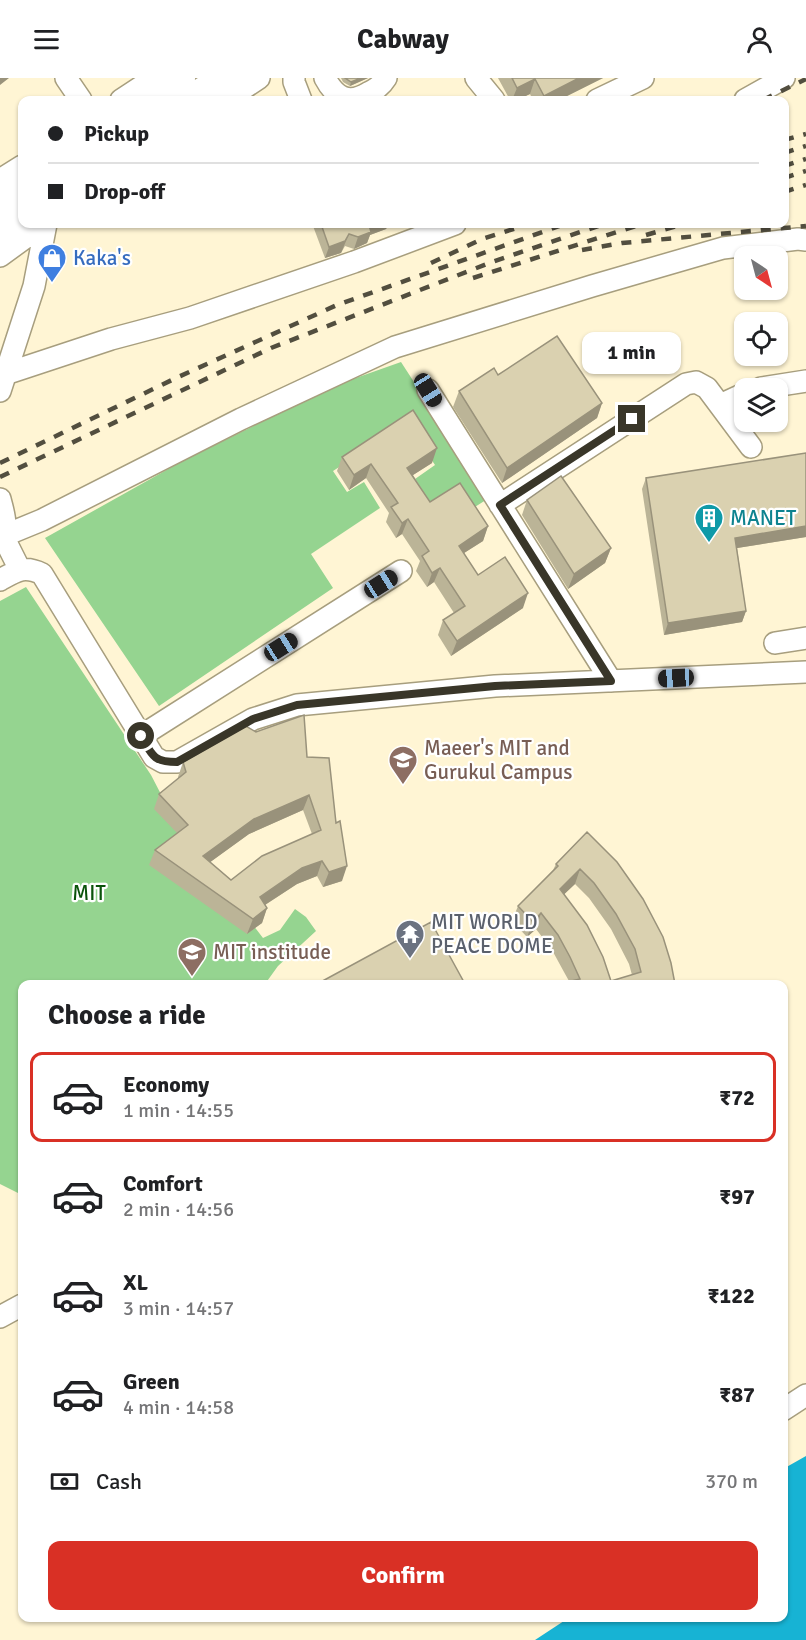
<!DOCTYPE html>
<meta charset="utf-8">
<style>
body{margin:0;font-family:Signika,sans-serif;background:#f2f2f2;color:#202124;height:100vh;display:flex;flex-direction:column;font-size:22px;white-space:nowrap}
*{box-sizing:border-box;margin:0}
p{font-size:20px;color:#757577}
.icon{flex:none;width:33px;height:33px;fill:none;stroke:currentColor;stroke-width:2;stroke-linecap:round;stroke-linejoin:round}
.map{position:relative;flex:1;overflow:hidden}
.details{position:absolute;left:18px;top:902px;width:770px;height:642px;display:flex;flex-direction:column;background:#fff;border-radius:12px;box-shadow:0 2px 4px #0004}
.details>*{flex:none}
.banner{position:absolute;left:18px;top:18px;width:771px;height:132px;border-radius:12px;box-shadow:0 2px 4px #0004;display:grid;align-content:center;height:132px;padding:0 30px;background:#fff}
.needle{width:39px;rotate:144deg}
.fabs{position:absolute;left:734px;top:168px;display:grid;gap:12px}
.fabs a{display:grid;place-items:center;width:54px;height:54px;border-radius:12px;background:#fff;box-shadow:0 2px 4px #0004;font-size:30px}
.end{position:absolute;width:27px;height:27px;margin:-14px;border:8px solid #393629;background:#fff;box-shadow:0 0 0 3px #fff}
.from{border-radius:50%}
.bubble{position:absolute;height:42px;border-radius:12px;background:#fff;box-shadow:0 2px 4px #0004;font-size:20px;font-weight:700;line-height:42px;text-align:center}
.car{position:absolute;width:18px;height:36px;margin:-18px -9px;border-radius:8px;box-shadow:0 0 4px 2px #0007;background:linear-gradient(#222 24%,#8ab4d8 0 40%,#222 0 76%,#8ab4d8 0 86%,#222 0)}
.banner b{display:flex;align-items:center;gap:21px;height:57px;font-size:22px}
.banner b+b{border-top:2px solid #e0e0e0}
.banner i{width:15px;height:15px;background:#202124}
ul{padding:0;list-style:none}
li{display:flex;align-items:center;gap:18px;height:90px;margin:0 12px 9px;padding:0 18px;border:3px solid transparent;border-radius:12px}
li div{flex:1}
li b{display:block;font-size:22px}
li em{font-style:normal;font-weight:700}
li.active{border-color:#d93025}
li>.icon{width:54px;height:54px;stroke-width:1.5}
h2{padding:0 30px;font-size:27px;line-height:72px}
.pay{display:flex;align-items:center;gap:15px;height:66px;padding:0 30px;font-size:22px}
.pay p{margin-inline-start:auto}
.button{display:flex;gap:12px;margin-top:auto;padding:12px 30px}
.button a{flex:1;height:69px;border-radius:12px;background:#d93025;color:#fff;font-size:24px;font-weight:700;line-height:69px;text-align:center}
header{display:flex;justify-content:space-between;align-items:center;height:78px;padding:0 30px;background:#fff;font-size:27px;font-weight:700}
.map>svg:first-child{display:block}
.green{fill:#95d490}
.water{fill:#17b3d4}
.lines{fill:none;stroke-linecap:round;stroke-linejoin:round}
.minor-casing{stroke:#a79e7e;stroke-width:24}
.highway-casing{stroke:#a79e7e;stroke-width:34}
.minor{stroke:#fff;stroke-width:21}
.highway{stroke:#fff;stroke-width:32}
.rail{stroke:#524e3f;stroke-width:4.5;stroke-dasharray:10 10;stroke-linecap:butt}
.wall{fill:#bbb497;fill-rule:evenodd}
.shaded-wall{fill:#99927b}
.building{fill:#dad1b0;stroke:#99927b;stroke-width:1.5;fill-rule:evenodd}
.route{stroke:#393629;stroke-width:8}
.labels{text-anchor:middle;stroke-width:4.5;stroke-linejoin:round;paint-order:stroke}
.shop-label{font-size:21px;fill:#366cbe;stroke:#fff;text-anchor:start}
.culture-label{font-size:21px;fill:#0d838f;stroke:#fff;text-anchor:start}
.education-label{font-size:21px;fill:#785e54;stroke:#fff;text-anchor:start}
.park-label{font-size:21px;fill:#0a530a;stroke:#fff}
.worship-label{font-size:21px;fill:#5b616d;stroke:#fff;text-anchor:start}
</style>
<header><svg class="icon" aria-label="menu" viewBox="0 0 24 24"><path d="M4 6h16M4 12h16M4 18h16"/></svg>Cabway<svg class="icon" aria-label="person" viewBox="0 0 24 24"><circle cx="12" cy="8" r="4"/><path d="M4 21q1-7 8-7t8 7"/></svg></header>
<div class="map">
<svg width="806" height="1562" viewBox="0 0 806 1562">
<rect width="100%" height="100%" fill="#fff5d4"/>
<path class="green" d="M401,284l88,136 -22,14 -36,-3 -16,-30 20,-14 -28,-42 -74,48 14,21 17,-10 16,26 -69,46 22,34 -174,118 -114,-168 134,-75 157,-78z
M26,509l125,188 27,52 85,111 17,-8 15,-21 11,8 10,14 -38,35 -13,18h-243v211l-22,-11v-583z"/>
<path class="water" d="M806,1378v184h-271l35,-23h213v-148z"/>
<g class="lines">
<g class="minor-casing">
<path id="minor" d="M66,0l15,22
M294,0v4l7,18
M325,0c10,19 23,27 43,15 8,-4 13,-7 18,-15
M476,0l18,22
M121,22l32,-21
M226,22l33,-22
M597,22l46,-22
M745,22l39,-22
M0,102l22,-14
M0,178l44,-32
M5,296l106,-35 79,-21 164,-56 101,-38
M761,310l45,-7
M428,312l183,291
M0,313l34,-105 12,-62
M720,327l24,-11
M0,421c3,13 9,27 0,40
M500,427l186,-121 10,-2 11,6 44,59
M20,492l-17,-34 39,-16 199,-101 154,-72 197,-61 131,-38 75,-9 8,1
M0,502c16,-9 24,-15 42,-6l112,183 9,5h14l76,-43 44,-14 198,-19 311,-14
M775,565l31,-5
M141,658l260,-165
M0,1239l22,-12
M783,1332l23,-15"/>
</g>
<g class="highway-casing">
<path id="highway" d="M144,22l35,-22
M193,22l35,-22
M0,124l22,-16
M0,157l22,-16"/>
</g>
<use href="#minor" class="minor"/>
<use href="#highway" class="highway"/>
<path class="rail" d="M763,22l43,-21
M784,62l22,-6
M784,75l22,-7
M784,88l22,-7
M784,100l22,-7
M784,114l22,-7
M646,157l38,-11
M582,172l40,-7 184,-17
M431,185l51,-24 47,-15
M473,200l169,-54
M0,385l176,-85 161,-73 228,-81
M0,399l271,-129 221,-86 112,-38"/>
</g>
<path class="wall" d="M341,0h27l-18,8 -7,-4z
M498,0h105l-44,22h-26l-3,-6 -13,6h-7z
M314,146h75l-3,5 -16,6 -3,8 -13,6 -9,-3 -4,7 -16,5 -12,-32z
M498,297l104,28 -5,15 -95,65 -49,-76 6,-16z
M342,379l90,6 -19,12 17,27 58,24 -5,15 -19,12 14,22 45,33 -72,48 -13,-21 5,-15 11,-7 -20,-31 -7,5 -11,-16 4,-10 -18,-27 -6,4 -10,-16 3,-9 -23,-35 -17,12 -12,-19z
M646,400l160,59 -69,11 9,63 -4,11 -78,13 -22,-146z
M527,422l84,48 -6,15 -37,26 -46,-74z
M307,679l35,124 -19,6 -6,-11 -20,8 -32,21 2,3 -5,15 -15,11 -98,-69 6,-15 22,-17 -23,-24 5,-15 19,-15v-2l5,-15zM303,732l9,24 -81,46 -21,-18 39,-28z
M587,754l88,152h-109l1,-2 2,-1 -5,-9 -12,-22 -16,-21 -9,8 -15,-16 6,-15 35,-36 3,-6zM575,806l14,14 22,31 18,35 3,11 -21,6 -47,-87z"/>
<path class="shaded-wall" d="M0,0h9l-9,7z
M361,0h7l-18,8 1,-4z
M579,0h24l-44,22h-17l2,-4z
M535,1l-5,15 -13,6h-5l5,-12z
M374,146h15l-3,5 -16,6 -3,8 -13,6 4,-12 11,-12z
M349,156l-8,19 -16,5 4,-11z
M602,325l-5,15 -95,65 5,-15z
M437,370l-5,15 -30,19 5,-14z
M371,386l-5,14 -17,12 5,-15z
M408,441l-6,15 -6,4 6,-15z
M488,448l-5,15 -30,19 6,-14z
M806,448v11l-75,12 4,-11z
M611,470l-6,15 -37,26 6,-15z
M440,490l-6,14 -7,5 5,-14z
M528,515l-5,15 -72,48 6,-15z
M746,533l-4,11 -78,13 4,-12z
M309,717l-6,15 -54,24 -51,37 5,-15 51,-37z
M322,783l-5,15 -20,8 -43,28 6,-15 42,-29z
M347,788l-5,15 -19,6 6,-15z
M580,791l-5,15 -21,20 6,-15z
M267,830l-5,15 -15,11 6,-15z
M541,835l-5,16 -9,8 6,-15z"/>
<path class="building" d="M345,0h16l-10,4z
M512,0h67l-35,18 -9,-17 -18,9z
M321,146h53l-5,1 2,7 -13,5 -9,-3 -4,7 -16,6z
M557,258l45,67 -95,65 -48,-77 35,-23 4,7z
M413,332l24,38 -30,20 23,34 30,-19 28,43 -29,20 19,29 27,-18 23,36 -71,48 -14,-21 22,-14 -25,-38 -8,5 -10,-17 7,-5 -21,-32 -6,4 -11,-16 7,-4 -27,-39 -17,11 -12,-18z
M806,375v73l-71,12 11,73 -78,12 -22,-145z
M561,398l50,72 -37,26 -47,-74z
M304,637l3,42 22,1 7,65 4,-2 7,45 -18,6 -7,-11 -20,7 -42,29 7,11 -14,11 -98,-69 33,-25 -29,-31 27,-22 -3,-10 63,-36 10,6zM309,717l12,35 -59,26 -31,24 -28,-24 51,-37z
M587,754l30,30 26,37 20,38 8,26 4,21h-107l-1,-2 13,-3 -10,-22 -12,-22 -17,-22 -8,9 -15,-16 40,-40 -2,-2zM580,791l14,14 22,31 19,35 6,23 -30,9 -8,-24 -16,-32 -27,-36z
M431,844l34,62h-148z"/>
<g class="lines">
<path class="route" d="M141,658c11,19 12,26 36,26l76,-43 44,-14 198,-19 116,-5 -111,-176 132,-86"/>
</g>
<defs>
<g id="shop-pin" transform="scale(1.5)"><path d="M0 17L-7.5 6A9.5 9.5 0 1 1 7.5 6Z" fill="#3f7fe0" stroke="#fff"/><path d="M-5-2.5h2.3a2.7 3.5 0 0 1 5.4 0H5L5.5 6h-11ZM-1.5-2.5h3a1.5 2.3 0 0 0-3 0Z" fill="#fff"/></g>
<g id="building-pin" transform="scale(1.5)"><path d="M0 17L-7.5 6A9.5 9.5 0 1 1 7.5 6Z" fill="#0f9aa8" stroke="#fff"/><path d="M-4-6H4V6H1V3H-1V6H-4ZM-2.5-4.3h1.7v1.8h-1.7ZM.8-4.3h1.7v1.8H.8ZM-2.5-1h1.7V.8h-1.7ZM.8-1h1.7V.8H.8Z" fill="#fff"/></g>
<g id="school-pin" transform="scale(1.5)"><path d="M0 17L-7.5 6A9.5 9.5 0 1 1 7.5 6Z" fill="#8d6e63" stroke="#fff"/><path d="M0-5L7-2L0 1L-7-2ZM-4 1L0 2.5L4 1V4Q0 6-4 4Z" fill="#fff"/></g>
<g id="temple-pin" transform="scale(1.5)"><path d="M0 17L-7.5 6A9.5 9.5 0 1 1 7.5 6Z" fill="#6b7280" stroke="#fff"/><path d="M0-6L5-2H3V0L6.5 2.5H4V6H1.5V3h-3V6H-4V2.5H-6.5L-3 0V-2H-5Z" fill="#fff"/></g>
<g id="university-pin" transform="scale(1.5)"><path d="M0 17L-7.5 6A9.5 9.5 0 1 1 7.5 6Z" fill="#8d6e63" stroke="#fff"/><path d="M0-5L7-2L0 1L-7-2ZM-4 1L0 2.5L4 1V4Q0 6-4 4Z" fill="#fff"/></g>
</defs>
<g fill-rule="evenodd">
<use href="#shop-pin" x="52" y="180"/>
<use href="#building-pin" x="709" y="440"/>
<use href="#school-pin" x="403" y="682"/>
<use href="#temple-pin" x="410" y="856"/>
<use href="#university-pin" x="192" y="874"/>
</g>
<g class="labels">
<g class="shop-label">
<text x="73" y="187">Kaka's</text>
</g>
<g class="culture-label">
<text x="730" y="447">MANET</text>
</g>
<g class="education-label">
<text x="424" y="677">Maeer's MIT and<tspan x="424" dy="24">Gurukul Campus</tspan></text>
<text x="213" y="881">MIT institude</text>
</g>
<g class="park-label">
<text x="89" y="822">MIT</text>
</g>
<g class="worship-label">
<text x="431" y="851">MIT WORLD<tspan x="431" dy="24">PEACE DOME</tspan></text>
</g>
</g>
</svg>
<div class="fabs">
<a><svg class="needle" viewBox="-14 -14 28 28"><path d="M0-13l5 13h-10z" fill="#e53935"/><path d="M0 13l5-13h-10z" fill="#757577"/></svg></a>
<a><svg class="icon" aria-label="locate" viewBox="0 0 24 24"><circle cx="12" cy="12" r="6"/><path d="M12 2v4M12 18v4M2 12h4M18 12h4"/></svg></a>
<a><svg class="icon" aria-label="layers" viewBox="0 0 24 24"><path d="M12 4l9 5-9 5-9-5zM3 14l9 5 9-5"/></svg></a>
</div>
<i class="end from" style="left:141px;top:658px"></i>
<i class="end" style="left:632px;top:341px"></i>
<div class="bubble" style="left:582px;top:254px;width:99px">1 min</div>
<i class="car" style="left:428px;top:312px;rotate:148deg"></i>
<i class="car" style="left:381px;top:506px;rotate:58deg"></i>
<i class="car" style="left:281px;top:569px;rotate:58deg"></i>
<i class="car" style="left:676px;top:600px;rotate:267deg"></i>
<div class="banner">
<b><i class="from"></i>Pickup</b>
<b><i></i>Drop-off</b>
</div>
<section class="details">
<h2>Choose a ride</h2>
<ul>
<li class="active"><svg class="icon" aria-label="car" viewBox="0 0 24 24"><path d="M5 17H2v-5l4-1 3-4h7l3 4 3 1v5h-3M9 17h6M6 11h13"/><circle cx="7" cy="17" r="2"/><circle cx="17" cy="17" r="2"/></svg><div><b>Economy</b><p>1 min · 14:55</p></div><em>₹72</em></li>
<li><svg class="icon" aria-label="car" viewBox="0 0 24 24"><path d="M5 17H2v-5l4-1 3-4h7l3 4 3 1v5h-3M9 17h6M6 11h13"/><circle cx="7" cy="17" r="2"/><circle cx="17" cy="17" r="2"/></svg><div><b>Comfort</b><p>2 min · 14:56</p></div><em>₹97</em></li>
<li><svg class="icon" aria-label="car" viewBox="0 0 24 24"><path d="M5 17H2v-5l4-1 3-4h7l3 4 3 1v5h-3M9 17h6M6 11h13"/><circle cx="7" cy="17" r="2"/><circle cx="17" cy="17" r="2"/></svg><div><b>XL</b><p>3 min · 14:57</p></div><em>₹122</em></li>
<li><svg class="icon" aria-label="car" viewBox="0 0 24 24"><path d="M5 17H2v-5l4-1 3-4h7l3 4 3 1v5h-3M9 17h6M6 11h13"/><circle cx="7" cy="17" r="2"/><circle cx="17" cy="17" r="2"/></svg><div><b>Green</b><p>4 min · 14:58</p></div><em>₹87</em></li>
</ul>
<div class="pay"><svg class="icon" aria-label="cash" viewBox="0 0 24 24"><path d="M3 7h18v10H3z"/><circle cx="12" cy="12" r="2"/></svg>Cash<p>370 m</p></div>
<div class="button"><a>Confirm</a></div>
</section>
</div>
